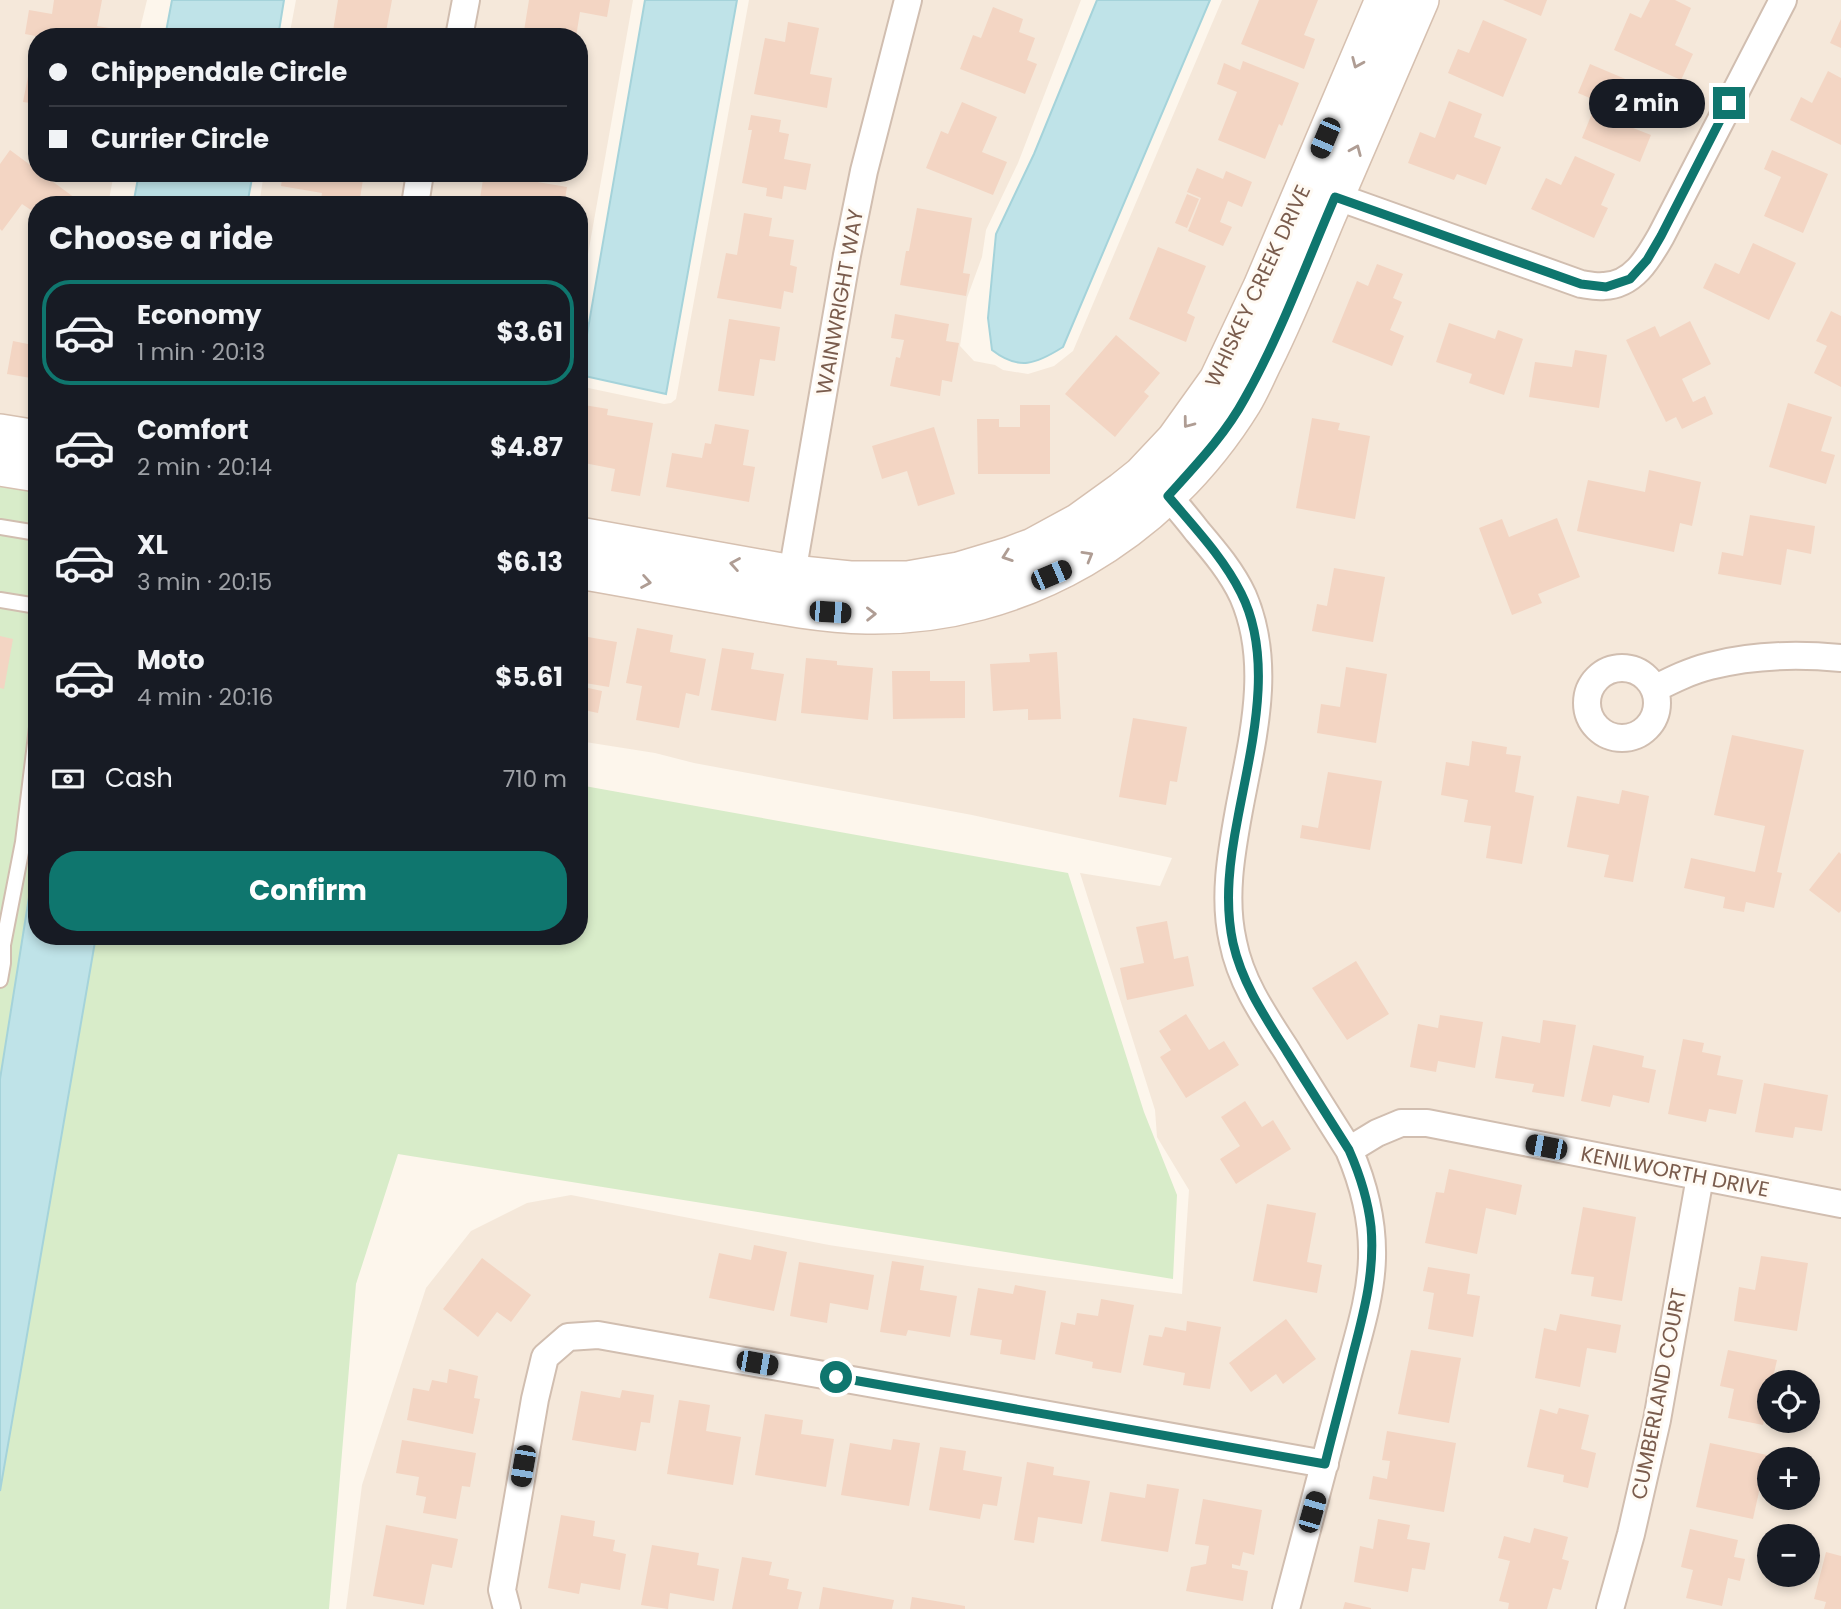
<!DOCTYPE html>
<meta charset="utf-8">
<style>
body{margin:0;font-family:Poppins,sans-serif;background:#242831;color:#f1f3f6;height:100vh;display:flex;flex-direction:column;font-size:26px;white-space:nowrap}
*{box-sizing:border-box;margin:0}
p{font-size:23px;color:#9ea1a6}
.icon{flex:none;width:38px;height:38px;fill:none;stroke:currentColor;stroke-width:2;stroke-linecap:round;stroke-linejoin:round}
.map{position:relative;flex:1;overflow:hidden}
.sheet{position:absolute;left:28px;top:196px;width:560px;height:749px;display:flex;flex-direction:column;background:#171b24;border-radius:28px;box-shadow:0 4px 10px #0003}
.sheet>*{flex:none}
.banner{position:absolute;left:28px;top:28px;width:560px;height:154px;border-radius:28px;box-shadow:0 4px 10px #0003;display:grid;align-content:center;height:154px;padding:0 21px;background:#171b24}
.fabs{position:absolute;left:1757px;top:1370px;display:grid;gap:14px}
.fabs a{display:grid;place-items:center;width:63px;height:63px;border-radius:50%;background:#171b24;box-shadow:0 4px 10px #0003;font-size:35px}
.end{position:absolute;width:32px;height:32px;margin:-16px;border:9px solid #0f766e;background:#fff;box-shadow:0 0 0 4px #fff}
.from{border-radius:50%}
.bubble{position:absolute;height:49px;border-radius:24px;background:#171b24;box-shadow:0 4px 10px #0003;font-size:23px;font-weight:700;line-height:49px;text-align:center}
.car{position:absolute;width:21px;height:42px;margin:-21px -10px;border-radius:9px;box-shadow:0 0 5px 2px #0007;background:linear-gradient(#222 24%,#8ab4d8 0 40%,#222 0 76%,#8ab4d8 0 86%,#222 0)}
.banner b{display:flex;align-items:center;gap:24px;height:66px;font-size:26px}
.banner b+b{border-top:2px solid #363941}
.banner i{width:18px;height:18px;background:#f1f3f6}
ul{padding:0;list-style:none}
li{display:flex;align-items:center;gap:21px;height:105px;margin:0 14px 10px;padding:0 7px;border:4px solid transparent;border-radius:28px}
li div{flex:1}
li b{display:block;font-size:26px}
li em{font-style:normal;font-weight:700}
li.selected{border-color:#0f766e}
li>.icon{width:63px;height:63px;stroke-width:1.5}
h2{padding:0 21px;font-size:32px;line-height:84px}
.pay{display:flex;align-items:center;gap:18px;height:77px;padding:0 21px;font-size:26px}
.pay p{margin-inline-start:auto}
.action{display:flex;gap:14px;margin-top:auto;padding:14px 21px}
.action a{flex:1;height:80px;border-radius:28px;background:#0f766e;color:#fff;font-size:28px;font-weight:700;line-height:80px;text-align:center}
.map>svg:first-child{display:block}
.residential{fill:#f5e8da;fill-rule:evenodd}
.green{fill:#d8ecc9}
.water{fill:#bfe3e8;stroke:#a5d3da;stroke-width:2}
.building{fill:#f3d5c3}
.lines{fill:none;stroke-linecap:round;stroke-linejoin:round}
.lane-casing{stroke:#d1beb0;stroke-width:18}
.street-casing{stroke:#d1beb0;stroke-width:30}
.secondary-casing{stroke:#d6c0b0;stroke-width:40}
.lane{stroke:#fff;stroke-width:14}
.street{stroke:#fff;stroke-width:26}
.secondary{stroke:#fff;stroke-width:37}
.oneway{stroke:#af9d94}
.route{stroke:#0f766e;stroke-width:9}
.labels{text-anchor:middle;stroke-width:6;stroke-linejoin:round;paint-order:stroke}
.street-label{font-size:21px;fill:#7a5c4d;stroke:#fffaf3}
</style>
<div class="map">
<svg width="1841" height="1609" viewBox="0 0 1841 1609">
<rect width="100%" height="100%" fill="#fdf6ec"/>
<path class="residential" d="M0,0h147l-9,37h-101v136h77l-6,32h-71v222l-37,-6z
M296,0h337l-54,305v-100h-320l5,-32h315v-136h-290z
M749,0h332l-63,163 -32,67 -4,27 -15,41 -7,48 14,15 21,4 8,5 25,4 26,-8 19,-15 149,-351h148l-164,375 -41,57 -93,80 -117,47 -105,9 -271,-44v-138l85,18 7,-1 5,-4z
M1435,0h406v1609h-1495l16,-124 64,-197 45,-57 56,-28 44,-8 258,50 139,21 214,28 7,-104 -32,-53 -2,-27 -75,-237 80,13 12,-28 -200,-43 -278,-52 -39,-10 -76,-12v-159l524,-20zM1769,1382h39v39h-39zM1769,1460h39v38h-39zM1769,1536h39v39h-39z"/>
<path class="green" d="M0,482l37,7v447h542v-151l489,88 76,239 33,83 -4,84 -775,-125 -42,130 -27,325h-329z"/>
<path class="water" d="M172,0h112l-6,37h-113z
M645,0h92l-71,394 -86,-19z
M1097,0h113l-147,347c-27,17 -44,24 -71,3l-4,-32 8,-84 38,-80z
M139,173h114l-6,32h-114z
M37,847v89h59l-96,555v-412z"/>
<path class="building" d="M54,0h48l-5,26 30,5 -1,6h-85l-16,-3 4,-24 23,4z
M338,0h54l-7,37h-22l-30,-6z
M529,0h81l-3,17 -27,-5 -4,25h-53z
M1259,0h59l-14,35 11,4 -11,30 -63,-25z
M1503,0h44l-6,16z
M1650,0h25l16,8 -16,37 18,9 -12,26 -67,-30 16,-37 11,5z
M993,7l30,12 -4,13 16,6 -8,22 10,4 -12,30 -65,-25 13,-34 8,3z
M1841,19v29l-11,-5z
M1483,20l44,19 -24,58 -55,-24 10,-24 11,4z
M788,22l31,6 -9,46 22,4 -5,30 -73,-14 11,-56 20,4z
M32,56l5,1v47l-14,-2z
M1243,61l56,22 -17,43 -3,-2 -14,35 -47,-19 19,-48 -20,-8 7,-21 16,7z
M1590,64l59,25 -16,39 18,7 -11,27 -58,-24 15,-37 -19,-8z
M1828,71l13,7v67l-51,-25 11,-23 11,6z
M1449,101l33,13 -8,23 27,10 -15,38 -29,-11 -3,6 -46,-17 12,-31 15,6z
M962,102l35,15 -15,35 25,10 -14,33 -67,-27 15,-37 7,3z
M751,115l30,5 -2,12 10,2 -5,25 27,5 -5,26 -22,-4 -2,13 -16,-3 1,-8 -25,-5 10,-53h-4z
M10,150l27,20v3h4l34,25 -5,7h-33v9l-15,-10 -20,27 -2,-2v-65z
M1772,150l56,24 -25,59 -39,-17 17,-39 -17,-8z
M1575,156l40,18 -14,31 7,3 -14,30 -63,-29 15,-31 15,7z
M1197,168l26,11 3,-8 26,11 -10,25 -14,-6 -8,21 12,5 -9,19 -35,-15 13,-33 -14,-6z
M283,173h81l-5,32h-39l2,-12 -41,-7z
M484,173l83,14 -3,18h-85z
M1187,194l12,5 -12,29 -12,-5z
M917,208l55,10 -9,55 7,1 -4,22 -66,-11 6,-34h3z
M744,213l28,5 -3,18 25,4 -4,25 7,2 -4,26 -9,-2 -3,18 -64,-11 9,-45 11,2z
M1753,243l43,20 -27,57 -66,-32 12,-25 24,11z
M1158,247l48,19 -19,47 8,4 -9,25 -57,-23z
M1377,264l26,10 -10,24 9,4 -12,28 14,6 -12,30 -60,-24 25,-61 11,5z
M1831,311l10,5v71l-27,-14 13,-27 -11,-5z
M895,314l54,10 -3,17 13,2 -7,39 -10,-2 -2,16 -50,-10 6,-29 4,1 4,-18 -13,-2z
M729,319l51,8 -5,34 -15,-2 -6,37 -36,-5z
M1690,321l21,43 -29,15 11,23 12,-6 8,18 -31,15 -6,-12 -10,5 -40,-82 29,-14 5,11z
M1449,323l46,16 3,-9 25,9 -19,56 -35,-12 3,-9 -36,-12z
M29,332l8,1v46l-30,-5 6,-33 15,3z
M1116,335l44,38 -16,19 5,4 -34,41 -50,-43z
M1575,350l32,5 -8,53 -70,-11 6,-35 37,5z
M1788,403l44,14 -11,34 14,4 -9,29 -57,-17z
M584,405l24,4 -1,6 46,8 -13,73 -29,-5 4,-22 -36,-7v-28z
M1020,405h30v69h-72l-1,-55h22v8h21z
M1312,418l28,5 -2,7 32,6 -15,83 -59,-11z
M715,424l34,6 -6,35 12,2 -6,35 -83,-15 6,-34 30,5 3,-15 6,1z
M934,427l21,67 -37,12 -11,-35 -25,8 -10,-33z
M1649,470l52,12 -9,44 -12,-3 -6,29 -97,-21 11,-51 57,12z
M1750,515l65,11 -4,28 -24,-5 -6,36 -63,-11 4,-22 21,4z
M1557,518l23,59 -42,17 4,9 -30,12 -33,-87 23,-9 7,18z
M1334,568l51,9 -12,65 -61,-11 5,-27 10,2z
M579,619l6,1 -3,16 35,6 -8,45 -30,-5z
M637,628l36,7 -3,17 36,7 -7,37 -13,-3 -7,35 -43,-8 6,-34 -16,-3z
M0,636l13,3 -9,50 -4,-1z
M722,648l32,5 -3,16 33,5 -8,47 -65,-11z
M1057,652l4,67 -33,1v-11l-35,2 -3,-47 40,-2 -1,-8z
M806,658l31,3v4l36,3 -5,52 -67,-7z
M1346,667l41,7 -11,69 -59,-10 4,-29 19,3z
M892,671h38v10h35v37l-72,1z
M579,686l23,5 -4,22 -19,-4z
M1133,718l54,9 -10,55 -7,-1 -4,24 -47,-8z
M1732,735l72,15 -27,122 5,1 -8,35 -28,-6 -2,10 -21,-4 2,-11 -41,-9 7,-30 64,14 10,-46 -51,-11z
M1472,741l35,6 -1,7 15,2 -6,36 19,4 -12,68 -36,-6 5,-32 -27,-4 4,-22 -27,-5 5,-33 23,4z
M1328,772l54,9 -12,69 -70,-12 2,-13 16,3z
M1622,790l27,6 -16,86 -29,-5 5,-22 -42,-8 10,-51 42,8z
M1839,852l2,2v57l-2,2 -30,-23z
M1167,921l7,38 14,-3 6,30 -67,14 -7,-32 24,-5 -8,-36z
M1356,961l33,53 -42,26 -35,-52z
M1186,1014l23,36 15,-9 15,24 -53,33 -26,-41 11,-7 -12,-19z
M1440,1015l43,7 -8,46 -37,-7 -2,11 -26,-5 8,-43 20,4z
M1543,1020l33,5 -12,72 -32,-5 2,-8 -39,-6 7,-42 38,7z
M1683,1039l21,4 -2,9 19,4 -4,19 26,5 -7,34 -27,-5 -3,13 -38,-8z
M1593,1045l51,11 -2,11 14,3 -7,33 -36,-8 -3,12 -29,-6z
M1764,1083l64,12 -6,36 -27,-4 -2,11 -38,-6z
M1245,1101l17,26 11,-7 18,29 -55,35 -16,-25 20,-13 -19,-29z
M1449,1169l73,16 -6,30 -30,-7 -9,46 -52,-11 11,-51 8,1z
M1267,1204l49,9 -9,49 15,3 -5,28 -64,-12z
M1583,1207l53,10 -14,84 -31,-5 3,-19 -23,-3z
M754,1245l33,7 -13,59 -65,-13 10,-45 32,7z
M1761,1256l47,7 -11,68 -63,-10 5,-34 16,3z
M482,1258l49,37 -20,27 -14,-10 -19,25 -35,-28z
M892,1261l32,5 -4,24 37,6 -7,41 -42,-7 -2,6 -26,-4z
M799,1262l75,13 -6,35 -38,-7 -3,20 -37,-7z
M1428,1267l42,7 -3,20 13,2 -7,41 -45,-8 6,-36 -11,-2z
M1015,1285l31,6 -11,69 -35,-6 2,-14 -32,-5 8,-47 35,6z
M1101,1299l33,6 -13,68 -29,-5 1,-6 -38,-8 6,-32 14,3 2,-12 21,3z
M1560,1314l61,11 -5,28 -29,-5 -7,39 -45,-9 9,-50 12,3z
M1286,1319l30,40 -33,25 -7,-10 -25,18 -22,-29z
M1187,1321l34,6 -11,62 -27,-4 2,-12 -42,-8 6,-30 13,2 3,-10 21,4z
M1411,1350l50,8 -12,65 -51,-9z
M1728,1350l49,10 -5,22h-3v14l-6,29 -35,-7 6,-29 -14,-3z
M449,1369l29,7 -4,22 6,1 -7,35 -66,-14 6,-32 16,3 3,-11 15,3z
M622,1390l32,5 -4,28 -9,-1 -5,29 -64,-11 9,-49 39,7z
M679,1400l31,5 -4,26 35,6 -8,48 -66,-11z
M1559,1408l30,7 -8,34 15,4 -8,35 -25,-6 1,-7 -37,-8 13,-58 17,5z
M765,1414l38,6 -2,14 33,5 -8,48 -71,-12z
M1387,1431l69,12 -12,69 -75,-13 4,-23 14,3 3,-18 -8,-1z
M893,1439l27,4 -11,63 -68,-11 9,-52 41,7z
M402,1440l74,13 -6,34 -8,-1 -6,33 -33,-6 3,-16 -10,-2 3,-18 -23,-4z
M1710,1443l57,12 -14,64 -57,-12z
M940,1447l26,4 -3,19 39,7 -5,29 -14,-2 -3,15 -51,-9z
M1027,1462l27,5 -1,8 37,6 -8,43 -44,-7 -4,26 -20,-3z
M1147,1484l32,5 -11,63 -67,-11 9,-49 35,6z
M1203,1499l59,11 -8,45 -11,-3 -3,14 -8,-2v4l16,3 -5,30 -57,-10 5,-24 15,-3 3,-18 -14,-2z
M561,1515l34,6 -2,15 22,4 -2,11 13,3 -6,36 -39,-7 -2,11 -31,-6z
M1378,1519l32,6 -3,14 23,4 -5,27 -13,-2 -4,24 -54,-10 6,-36 13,3z
M386,1525l72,14 -6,29 -20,-4 -8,41 -51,-9z
M1534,1528l34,9 -6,22 7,2 -8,29 -8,-2 -6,21h-39l1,-6 -10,-2 11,-40 -12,-3 6,-22 26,7z
M1690,1529l48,11 -4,17 11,2 -5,22 -12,-3 -6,28 -36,-8 7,-28 -12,-3z
M652,1545l47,8 -2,12 22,4 -5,32 -44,-8 -2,16 -27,-4z
M1826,1552l15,4v53h-17l2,-7 -12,-3z
M742,1557l30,5 -3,13 20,4 -2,10 15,3 -4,17h-66z
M823,1587l71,13 -2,9h-73z
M912,1597l53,9v3h-55z
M1345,1602l26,6v1h-28z"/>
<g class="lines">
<g class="lane-casing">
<path id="lane" d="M0,527l37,6
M0,600l37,6
M0,943l3,2v18l-3,17
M3,945l20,-103 14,-115"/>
</g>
<g class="street-casing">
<path id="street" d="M459,37l7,-37
M1321,191l260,93c7,1 15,3 23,2 29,-1 44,-27 57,-50l122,-236
M415,205l5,-32
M1156,482c14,16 28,32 41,49 17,20 35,41 46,65 30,69 9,144 -4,214 -8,44 -16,89 -6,132 8,41 32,75 54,109 20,33 41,66 62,99 15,35 24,70 23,108 -1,41 -15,81 -25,120 -20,77 -41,154 -61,231
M789,591l58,-336 17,-84 44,-171
M1587 703a35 35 0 1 1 70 0a35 35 0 1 1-70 0Z
M1654,689c18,-9 36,-18 56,-23 42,-11 88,-12 131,-8
M1349,1150l28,-17 24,-10h26l414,81
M507,1609l-5,-19 33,-191 10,-42 23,-20 30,-2 727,129
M1610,1609l21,-75 26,-114 43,-243"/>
</g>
<g class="secondary-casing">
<path id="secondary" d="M0,433l37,6
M0,467l37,6
M579,536l213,38 58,6h58l51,-9 50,-15 24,-9 46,-25 43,-31 20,-16 33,-35 43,-60 44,-93 122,-287
M579,570c53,9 106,19 158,28 43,8 86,16 130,17 154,3 296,-83 376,-213 8,-13 14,-28 21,-42 23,-46 42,-94 62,-142 31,-73 63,-145 94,-218"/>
</g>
<use href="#lane" class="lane"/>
<use href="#street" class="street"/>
<use href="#secondary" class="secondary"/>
</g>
<defs><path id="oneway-chevron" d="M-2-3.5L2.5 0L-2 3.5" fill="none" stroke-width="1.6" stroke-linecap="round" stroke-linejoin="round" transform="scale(1.75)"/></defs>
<g class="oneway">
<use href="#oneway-chevron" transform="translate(1357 63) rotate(113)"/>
<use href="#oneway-chevron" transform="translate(1356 150) rotate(-67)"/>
<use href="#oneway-chevron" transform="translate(1188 423) rotate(127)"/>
<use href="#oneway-chevron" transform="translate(1007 556) rotate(161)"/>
<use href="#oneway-chevron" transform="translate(1088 556) rotate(-30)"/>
<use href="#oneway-chevron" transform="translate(735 564) rotate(-170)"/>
<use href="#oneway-chevron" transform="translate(646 582) rotate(10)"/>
<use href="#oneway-chevron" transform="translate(871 614) rotate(-1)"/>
</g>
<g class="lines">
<path class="route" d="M836,1377l489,87c9,-37 19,-73 28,-110 11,-42 22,-83 18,-127 -3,-27 -11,-52 -22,-77 -21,-33 -41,-65 -62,-98 -22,-35 -45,-69 -54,-109 -9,-42 -3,-85 5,-126 13,-70 37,-157 3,-224 -18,-36 -47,-66 -73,-97 28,-31 57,-61 77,-98 36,-64 61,-134 90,-201l246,87 25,3 24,-8 17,-19 14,-24 68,-133"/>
</g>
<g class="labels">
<g class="street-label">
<text transform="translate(1258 286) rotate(-65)" y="7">WHISKEY CREEK DRIVE</text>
<text transform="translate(840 302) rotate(-80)" y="7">WAINWRIGHT WAY</text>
<text transform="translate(1675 1172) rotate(11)" y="7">KENILWORTH DRIVE</text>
<text transform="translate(1659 1394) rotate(-79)" y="7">CUMBERLAND COURT</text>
</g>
</g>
</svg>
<div class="fabs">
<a><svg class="icon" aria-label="locate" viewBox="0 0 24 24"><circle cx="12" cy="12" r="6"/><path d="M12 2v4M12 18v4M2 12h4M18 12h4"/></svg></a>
<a>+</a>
<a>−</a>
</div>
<i class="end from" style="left:836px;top:1377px"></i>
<i class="end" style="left:1729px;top:103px"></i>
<div class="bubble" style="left:1589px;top:79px;width:116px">2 min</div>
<i class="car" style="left:1325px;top:138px;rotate:203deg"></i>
<i class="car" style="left:1051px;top:575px;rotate:67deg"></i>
<i class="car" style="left:830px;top:612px;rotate:94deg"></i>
<i class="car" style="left:1546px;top:1147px;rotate:281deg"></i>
<i class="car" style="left:757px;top:1363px;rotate:100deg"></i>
<i class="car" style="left:523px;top:1466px;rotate:190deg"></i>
<i class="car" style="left:1312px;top:1512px;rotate:16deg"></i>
<div class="banner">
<b><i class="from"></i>Chippendale Circle</b>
<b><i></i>Currier Circle</b>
</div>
<section class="sheet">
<h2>Choose a ride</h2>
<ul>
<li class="selected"><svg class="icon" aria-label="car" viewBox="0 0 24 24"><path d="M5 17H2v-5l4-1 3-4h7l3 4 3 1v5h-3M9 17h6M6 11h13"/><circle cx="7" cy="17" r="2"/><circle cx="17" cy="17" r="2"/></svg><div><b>Economy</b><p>1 min · 20:13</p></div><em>$3.61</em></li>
<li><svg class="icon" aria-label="car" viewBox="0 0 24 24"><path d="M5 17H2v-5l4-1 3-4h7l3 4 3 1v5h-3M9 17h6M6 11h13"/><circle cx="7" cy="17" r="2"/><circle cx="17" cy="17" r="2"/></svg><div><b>Comfort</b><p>2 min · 20:14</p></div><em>$4.87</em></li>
<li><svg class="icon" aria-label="car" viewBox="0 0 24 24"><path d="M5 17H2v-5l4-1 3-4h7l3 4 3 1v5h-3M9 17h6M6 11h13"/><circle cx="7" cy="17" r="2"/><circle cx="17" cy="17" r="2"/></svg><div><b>XL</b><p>3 min · 20:15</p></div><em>$6.13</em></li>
<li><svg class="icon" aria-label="car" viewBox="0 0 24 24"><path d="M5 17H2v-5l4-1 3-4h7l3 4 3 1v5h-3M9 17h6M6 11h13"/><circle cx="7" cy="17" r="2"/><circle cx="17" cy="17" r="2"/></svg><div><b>Moto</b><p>4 min · 20:16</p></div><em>$5.61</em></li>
</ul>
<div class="pay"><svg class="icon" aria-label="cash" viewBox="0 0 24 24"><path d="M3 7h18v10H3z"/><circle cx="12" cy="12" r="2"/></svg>Cash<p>710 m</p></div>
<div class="action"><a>Confirm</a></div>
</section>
</div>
